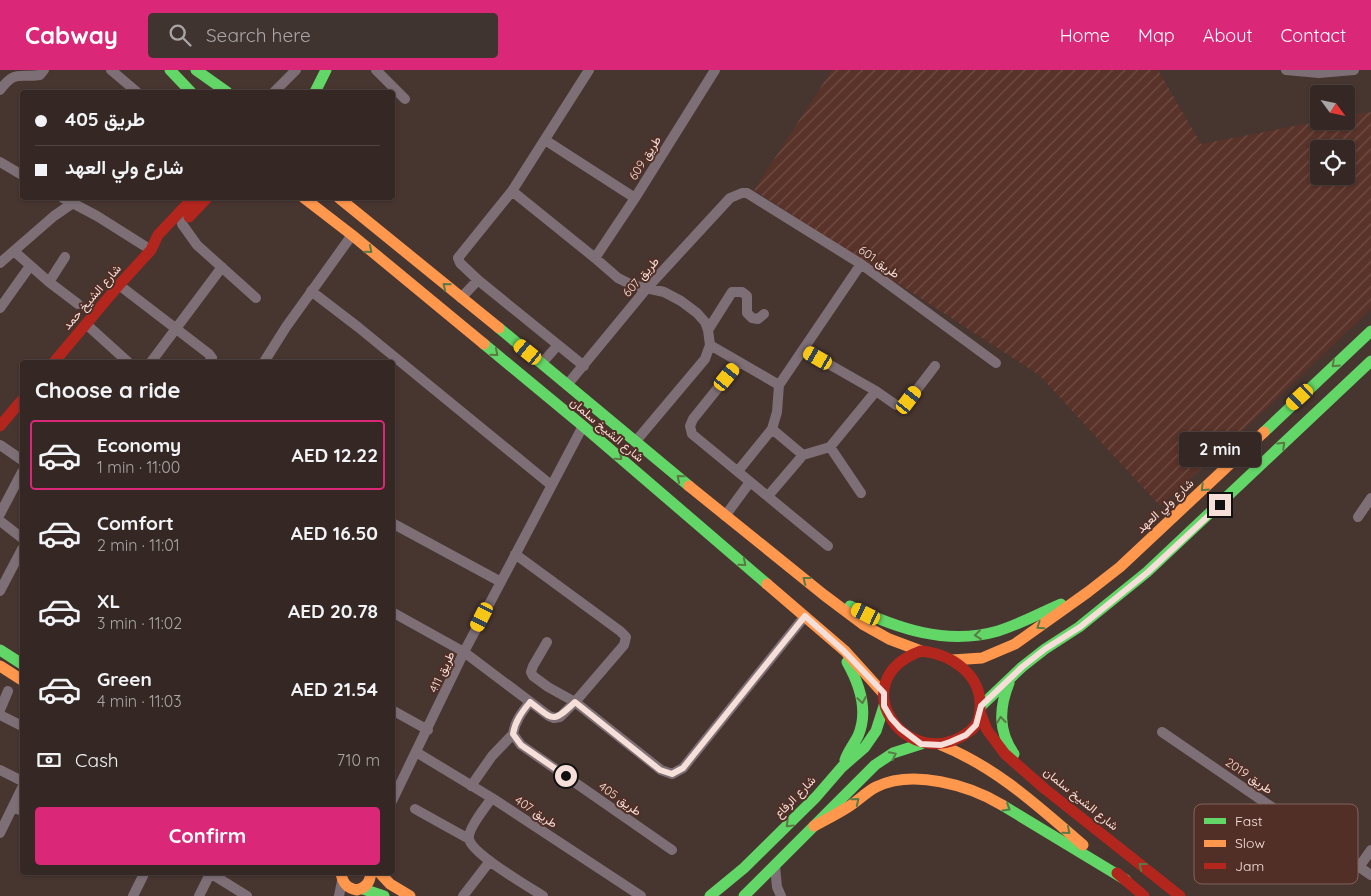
<!DOCTYPE html>
<meta charset="utf-8">
<style>
body{margin:0;font-family:Quicksand,Vazirmatn,sans-serif;background:#403431;color:#f1f3f6;height:100vh;display:flex;flex-direction:column;font-size:19px;white-space:nowrap}
*{box-sizing:border-box;margin:0}
p{font-size:16px;color:#aaa6a6}
.icon{flex:none;width:28px;height:28px;fill:none;stroke:currentColor;stroke-width:2;stroke-linecap:round;stroke-linejoin:round}
.map{position:relative;flex:1;overflow:hidden}
.details{position:absolute;left:20px;top:290px;width:375px;height:515px;display:flex;flex-direction:column;background:#352824;border-radius:5px;box-shadow:0 1px 4px #0004,0 0 0 1px #4f4441}
.details>*{flex:none}
.top-card{position:absolute;left:20px;top:20px;width:375px;height:110px;border-radius:5px;box-shadow:0 1px 4px #0004,0 0 0 1px #4f4441;display:grid;align-content:center;height:110px;padding:0 15px;background:#352824}
.needle{width:32px;rotate:123deg}
.buttons{position:absolute;left:1310px;top:15px;display:grid;gap:10px}
.buttons a{display:grid;place-items:center;width:45px;height:45px;border-radius:5px;background:#352824;box-shadow:0 1px 4px #0004,0 0 0 1px #4f4441;font-size:25px}
.end{position:absolute;width:22px;height:22px;margin:-11px;border:6px solid #f6dfd9;background:#111;box-shadow:0 0 0 2px #111}
.from{border-radius:50%}
.bubble{position:absolute;height:35px;border-radius:5px;background:#352824;box-shadow:0 1px 4px #0004,0 0 0 1px #4f4441;font-size:16px;font-weight:700;line-height:35px;text-align:center}
.car{position:absolute;width:15px;height:30px;margin:-15px -8px;border-radius:6px;box-shadow:0 0 4px 1px #0007;background:linear-gradient(#f5c518 24%,#345 0 40%,#f5c518 0 76%,#345 0 86%,#f5c518 0)}
.top-card b{display:flex;align-items:center;gap:18px;height:48px;font-size:19px}
.top-card b+b{border-top:1px solid #4f4441}
.top-card i{width:12px;height:12px;background:#f1f3f6}
ul{padding:0;list-style:none}
li{display:flex;align-items:center;gap:15px;height:70px;margin:0 10px 8px;padding:0 5px;border:2px solid transparent;border-radius:5px}
li div{flex:1}
li b{display:block;font-size:19px}
li em{font-style:normal;font-weight:700}
li.selected{border-color:#db2777}
li>.icon{width:45px;height:45px;stroke-width:1.5}
h2{padding:0 15px;font-size:22px;line-height:60px}
.pay{display:flex;align-items:center;gap:12px;height:55px;padding:0 15px;font-size:19px}
.pay p{margin-inline-start:auto}
.action{display:flex;gap:10px;margin-top:auto;padding:10px 15px}
.action a{flex:1;height:58px;border-radius:5px;background:#db2777;color:#fff;font-size:20px;font-weight:700;line-height:58px;text-align:center}
header{display:flex;align-items:center;gap:30px;box-sizing:border-box;height:70px;padding:0 25px;background:#db2777;color:#fff}
header strong{font-size:24px}
nav{display:flex;gap:28px;margin-inline-start:auto;font-size:18px}
.search{width:350px;height:45px;background:#403431;display:flex;align-items:center;gap:12px;box-sizing:border-box;padding:0 18px;border-radius:5px;color:#aaa6a6;font-size:19px}
.map>svg:first-child{display:block}
.industrial{fill:url(#industrial-furrows);fill-rule:evenodd}
.lines{fill:none;stroke-linecap:round;stroke-linejoin:round}
.street{stroke:#7e6f76;stroke-width:10}
.fast{stroke:#63d668;stroke-width:11}
.slow{stroke:#ff974d;stroke-width:11}
.jam{stroke:#b3261e;stroke-width:11}
.oneway{stroke:#597a44}
.route{stroke:#f6dfd9;stroke-width:6}
.labels{text-anchor:middle;stroke-width:4;stroke-linejoin:round;paint-order:stroke}
.street-label{font-size:12px;fill:#f6dfd9;stroke:#512f26}
.key{fill:#512f26;stroke:#82645c;stroke-width:1}
.key-label{font-size:14px;fill:#f6dfd9}
</style>
<header>
<strong>Cabway</strong>
<div class="search"><svg class="icon" aria-label="search" viewBox="0 0 24 24"><circle cx="10" cy="10" r="6"/><path d="M15 15l6 6"/></svg>Search here</div>
<nav><a>Home</a><a>Map</a><a>About</a><a>Contact</a></nav>
</header>
<div class="map">
<svg width="1371" height="826" viewBox="0 0 1371 826">
<defs>
<pattern id="industrial-furrows" width="10" height="10" patternUnits="userSpaceOnUse" patternTransform="scale(1.25)"><rect width="10" height="10" fill="#593229"/><path d="M-1 1l2-2M0 10L10 0M9 11l2-2" fill="none" stroke="#714f47"/></pattern>
</defs>
<rect width="100%" height="100%" fill="#473530"/>
<path class="industrial" d="M832,0h326l43,74 120,-23h25v-5l25,-4v197l-107,102 -104,95 -121,-131 -285,-185zM1319,79h27v27h-27z"/>
<g class="lines">
<path class="street" d="M111,0l26,22
M376,0l29,29
M1286,0l33,3 35,-3
M0,20c15,-20 18,-12 40,-15l4,-5
M274,22l22,-22
M545,70l90,58
M0,92l22,13
M512,121l83,67 23,20 14,7 32,7 17,9 16,12 8,9 3,8 2,15 -5,14 -69,82
M63,128l34,18 54,34
M183,139l-1,15 15,21 59,53
M15,182l34,30 29,22
M595,188l40,-60 80,-128
M0,193l54,-47 19,-13
M49,212l16,-25
M119,215l90,69 3,4 -3,4
M311,221l47,36 193,158
M461,228l17,-18
M0,238l30,-42
M86,254l42,38
M708,260l24,-38h10l5,4v17l5,5 6,1 6,-5
M710,275l69,40
M804,280l72,41 20,14h8l5,-5 26,-34
M151,292l71,-95
M264,292l22,-35 66,-92
M542,293l16,-18
M738,293l-45,56 -3,7 2,8 136,112
M584,296l-106,-86 -18,-17 -2,-5 54,-67 77,-121
M567,315l80,-97 83,-90 12,-5h5l114,71 135,99
M772,359l31,26 27,-8 46,-56
M0,375l22,15
M830,377l31,46
M738,401l34,-42 5,-17 2,-27 82,-121
M768,426l35,-41
M0,444l22,-42
M725,446l25,-34
M1358,447l13,-19
M0,451l22,17
M392,453l109,59
M0,521l22,-42
M392,542l72,40 85,64 5,2 6,-1 15,-15 49,-57 2,-8 -6,-6 -105,-77
M547,572l-14,24 -2,6 2,4 15,11 27,15 86,68 11,4 11,-6 122,-152
M530,632c-8,10 -15,19 -17,32l8,11 151,105
M0,640l8,-19
M392,640l36,20
M0,645l22,11
M1162,662l209,143
M416,682l76,46 149,98
M0,700l22,11
M471,716l21,-30 21,-22
M492,728c-6,8 -25,32 -23,41 3,15 60,48 74,57
M392,731l72,-149 119,-226
M13,737l9,4
M415,739l54,30
M0,763l22,-45
M775,796l2,21 4,9
M1359,797l12,-17
M210,803l37,23
M133,826l12,-24
M199,826l12,-24
M339,826l3,-15
M463,826l27,-35"/>
<path class="fast" d="M170,0l21,22
M196,0l31,22
M315,22l11,-22
M499,258l190,158
M484,274l99,82 184,158
M1264,362l107,-101
M850,536c46,22 96,40 148,25 22,-7 42,-18 63,-27
M0,580l22,14
M1009,613c-10,25 -11,48 5,71
M981,636l41,-39 23,-18 34,-22 68,-55 224,-211
M845,690c3,-9 9,-16 13,-24 11,-25 2,-51 -11,-74
M1002,735l124,75
M363,819l21,7
M710,826l34,-28 72,-71 26,-30 23,-20 11,-16 8,-25
M744,826l131,-131 18,-12 28,-9"/>
<path class="slow" d="M304,128l48,37 132,109
M339,128l160,130
M689,416l135,109 40,30 25,14 32,12
M767,514l78,67 38,42
M952,590l30,-2 33,-14 73,-52 32,-25 144,-135
M0,596l22,14
M941,675c55,22 97,61 142,100
M814,756c11,-6 23,-12 34,-19 10,-6 18,-15 28,-20 37,-18 93,-2 126,18
M341,802c1,10 5,16 16,18 10,-3 13,-8 14,-18
M379,802l11,12 20,12"/>
<path class="jam" d="M189,147l18,-19
M54,292l65,-77 32,-35 7,-15 35,-37
M0,356l22,-26
M921,581c30,3 61,23 59,57 0,9 -3,18 -10,23 -61,47 -131,-50 -49,-80z
M980,642l7,18 18,24 40,35 135,107
M1117,803l27,23"/>
</g>
<defs><path id="oneway-chevron" d="M-2-3.5L2.5 0L-2 3.5" fill="none" stroke-width="1.6" stroke-linecap="round" stroke-linejoin="round" transform="scale(1.25)"/></defs>
<g class="oneway">
<use href="#oneway-chevron" transform="translate(369 180) rotate(40)"/>
<use href="#oneway-chevron" transform="translate(446 216) rotate(-141)"/>
<use href="#oneway-chevron" transform="translate(495 283) rotate(40)"/>
<use href="#oneway-chevron" transform="translate(1335 294) rotate(137)"/>
<use href="#oneway-chevron" transform="translate(1282 375) rotate(-44)"/>
<use href="#oneway-chevron" transform="translate(619 387) rotate(40)"/>
<use href="#oneway-chevron" transform="translate(680 408) rotate(-140)"/>
<use href="#oneway-chevron" transform="translate(1204 418) rotate(136)"/>
<use href="#oneway-chevron" transform="translate(743 493) rotate(40)"/>
<use href="#oneway-chevron" transform="translate(806 510) rotate(-142)"/>
<use href="#oneway-chevron" transform="translate(1040 556) rotate(146)"/>
<use href="#oneway-chevron" transform="translate(978 565) rotate(173)"/>
<use href="#oneway-chevron" transform="translate(862 630) rotate(80)"/>
<use href="#oneway-chevron" transform="translate(1001 650) rotate(-96)"/>
<use href="#oneway-chevron" transform="translate(893 685) rotate(-26)"/>
<use href="#oneway-chevron" transform="translate(856 731) rotate(-39)"/>
<use href="#oneway-chevron" transform="translate(1007 738) rotate(31)"/>
<use href="#oneway-chevron" transform="translate(789 754) rotate(136)"/>
<use href="#oneway-chevron" transform="translate(1067 761) rotate(40)"/>
<use href="#oneway-chevron" transform="translate(1142 796) rotate(-142)"/>
</g>
<g class="lines">
<path class="route" d="M566,706l-45,-31 -8,-11c2,-13 9,-22 17,-32 24,18 22,22 45,0l85,68 12,4 11,-6 122,-152 39,35 40,42v13l7,12 9,10 21,16 20,1 9,-3 16,-7 10,-10 5,-19 41,-39 23,-18 35,-22 68,-55 72,-67"/>
</g>
<g class="labels">
<g class="street-label">
<text transform="translate(645 88) rotate(-58)" y="4">طريق 609</text>
<text transform="translate(879 192) rotate(35)" y="4">طريق 601</text>
<text transform="translate(641 207) rotate(-49)" y="4">طريق 607</text>
<text transform="translate(92 227) rotate(-49)" y="4">شارع الشيخ حمد</text>
<text transform="translate(607 360) rotate(40)" y="4">شارع الشيخ سلمان</text>
<text transform="translate(1165 436) rotate(-43)" y="4">شارع ولي العهد</text>
<text transform="translate(442 602) rotate(-65)" y="4">طريق 411</text>
<text transform="translate(1249 706) rotate(34)" y="4">طريق 2019</text>
<text transform="translate(795 727) rotate(-46)" y="4">شارع الرفاع</text>
<text transform="translate(620 729) rotate(35)" y="4">طريق 405</text>
<text transform="translate(1081 729) rotate(39)" y="4">شارع الشيخ سلمان</text>
<text transform="translate(536 742) rotate(33)" y="4">طريق 407</text>
</g>
</g>
<rect x="1194" y="734" width="164" height="80" rx="8" class="key"/>
<rect x="1204" y="748" width="22" height="6" fill="#63d668"/>
<rect x="1204" y="770" width="22" height="7" fill="#ff974d"/>
<rect x="1204" y="793" width="22" height="6" fill="#b3261e"/>
<g class="key-label">
<text x="1235" y="756">Fast</text>
<text x="1235" y="778">Slow</text>
<text x="1235" y="801">Jam</text>
</g>
</svg>
<div class="buttons">
<a><svg class="needle" viewBox="-14 -14 28 28"><path d="M0-13l5 13h-10z" fill="#e53935"/><path d="M0 13l5-13h-10z" fill="#aaa6a6"/></svg></a>
<a><svg class="icon" aria-label="locate" viewBox="0 0 24 24"><circle cx="12" cy="12" r="6"/><path d="M12 2v4M12 18v4M2 12h4M18 12h4"/></svg></a>
</div>
<i class="end from" style="left:566px;top:706px"></i>
<i class="end" style="left:1220px;top:435px"></i>
<div class="bubble" style="left:1179px;top:362px;width:82px">2 min</div>
<i class="car" style="left:528px;top:282px;rotate:309deg"></i>
<i class="car" style="left:818px;top:288px;rotate:300deg"></i>
<i class="car" style="left:727px;top:307px;rotate:39deg"></i>
<i class="car" style="left:1300px;top:327px;rotate:227deg"></i>
<i class="car" style="left:909px;top:330px;rotate:37deg"></i>
<i class="car" style="left:866px;top:544px;rotate:296deg"></i>
<i class="car" style="left:482px;top:547px;rotate:207deg"></i>
<div class="top-card">
<b><i class="from"></i>طريق 405</b>
<b><i></i>شارع ولي العهد</b>
</div>
<section class="details">
<h2>Choose a ride</h2>
<ul>
<li class="selected"><svg class="icon" aria-label="car" viewBox="0 0 24 24"><path d="M5 17H2v-5l4-1 3-4h7l3 4 3 1v5h-3M9 17h6M6 11h13"/><circle cx="7" cy="17" r="2"/><circle cx="17" cy="17" r="2"/></svg><div><b>Economy</b><p>1 min · 11:00</p></div><em>AED 12.22</em></li>
<li><svg class="icon" aria-label="car" viewBox="0 0 24 24"><path d="M5 17H2v-5l4-1 3-4h7l3 4 3 1v5h-3M9 17h6M6 11h13"/><circle cx="7" cy="17" r="2"/><circle cx="17" cy="17" r="2"/></svg><div><b>Comfort</b><p>2 min · 11:01</p></div><em>AED 16.50</em></li>
<li><svg class="icon" aria-label="car" viewBox="0 0 24 24"><path d="M5 17H2v-5l4-1 3-4h7l3 4 3 1v5h-3M9 17h6M6 11h13"/><circle cx="7" cy="17" r="2"/><circle cx="17" cy="17" r="2"/></svg><div><b>XL</b><p>3 min · 11:02</p></div><em>AED 20.78</em></li>
<li><svg class="icon" aria-label="car" viewBox="0 0 24 24"><path d="M5 17H2v-5l4-1 3-4h7l3 4 3 1v5h-3M9 17h6M6 11h13"/><circle cx="7" cy="17" r="2"/><circle cx="17" cy="17" r="2"/></svg><div><b>Green</b><p>4 min · 11:03</p></div><em>AED 21.54</em></li>
</ul>
<div class="pay"><svg class="icon" aria-label="cash" viewBox="0 0 24 24"><path d="M3 7h18v10H3z"/><circle cx="12" cy="12" r="2"/></svg>Cash<p>710 m</p></div>
<div class="action"><a>Confirm</a></div>
</section>
</div>
